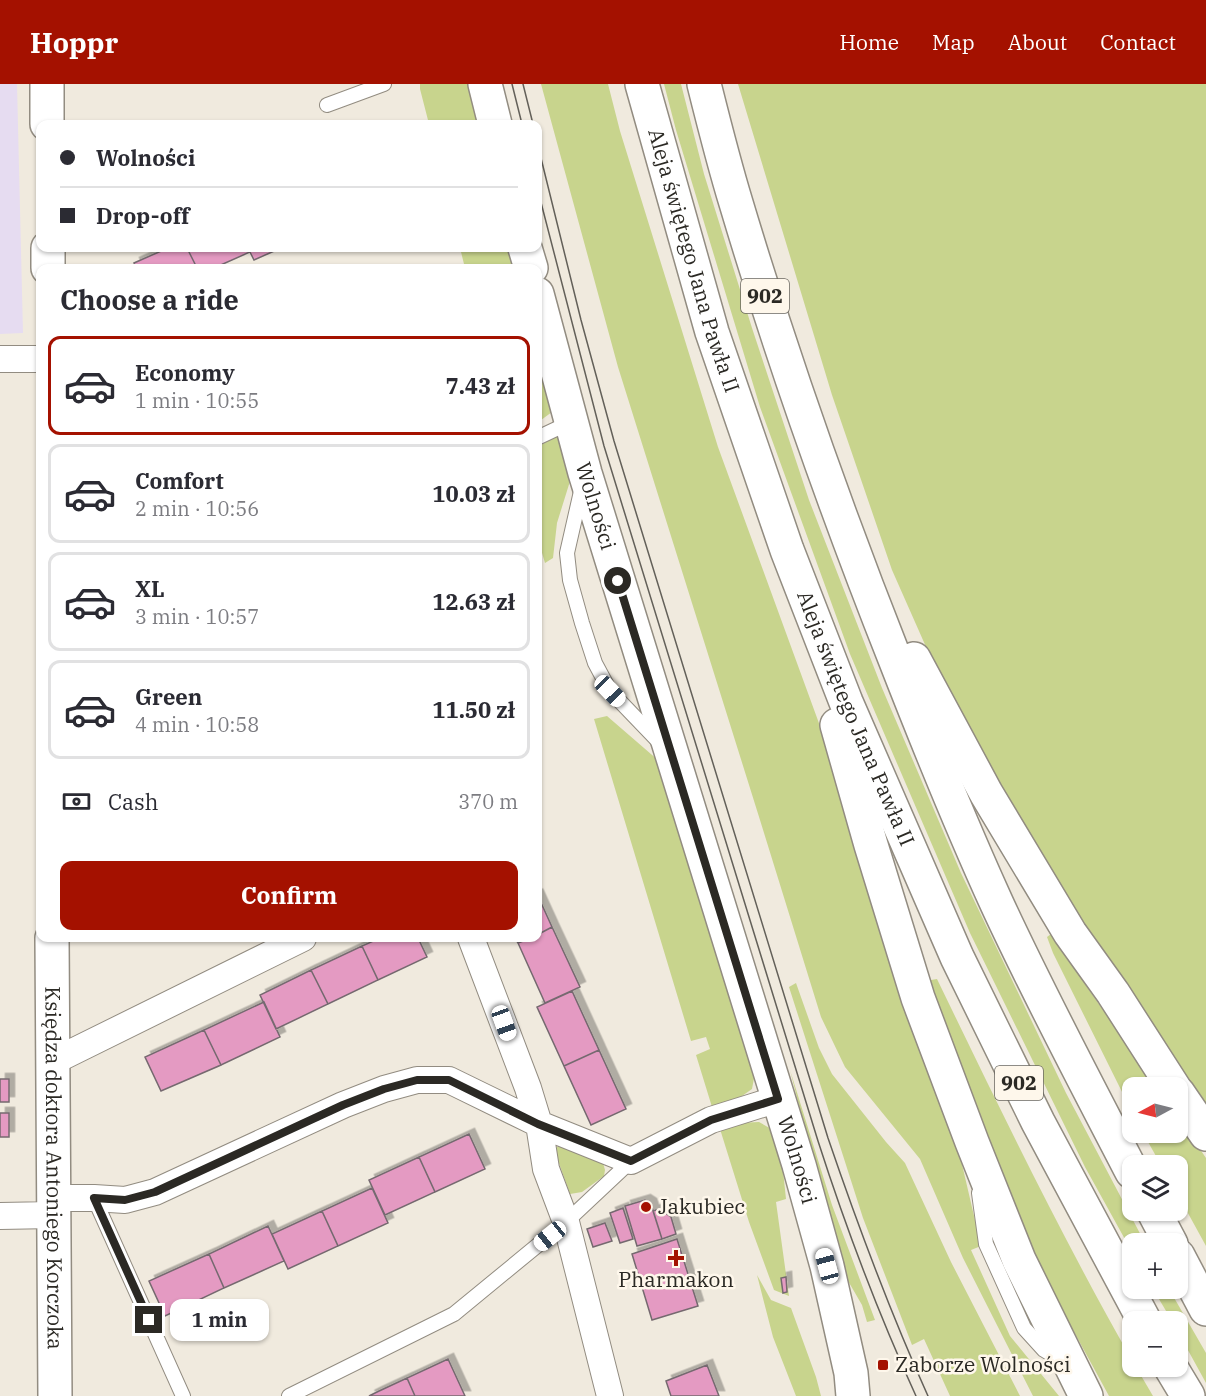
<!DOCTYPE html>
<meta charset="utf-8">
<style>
body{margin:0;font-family:"IBM Plex Serif",serif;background:#f7f7f7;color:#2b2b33;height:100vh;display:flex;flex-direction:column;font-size:22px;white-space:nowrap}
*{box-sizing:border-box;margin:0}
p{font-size:20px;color:#7c7c81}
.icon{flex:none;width:33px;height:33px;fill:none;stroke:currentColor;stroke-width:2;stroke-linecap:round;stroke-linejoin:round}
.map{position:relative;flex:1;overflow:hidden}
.panel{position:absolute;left:36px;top:180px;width:506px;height:678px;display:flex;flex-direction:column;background:#fff;border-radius:12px;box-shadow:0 2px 4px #0004}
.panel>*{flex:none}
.guide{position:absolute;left:36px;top:36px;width:506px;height:132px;border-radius:12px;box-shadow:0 2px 4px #0004;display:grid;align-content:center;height:132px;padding:0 24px;background:#fff}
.needle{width:39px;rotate:263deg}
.fabs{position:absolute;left:1122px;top:993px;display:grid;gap:12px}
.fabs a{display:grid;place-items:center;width:66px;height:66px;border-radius:12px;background:#fff;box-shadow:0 2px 4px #0004;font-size:30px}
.end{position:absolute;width:27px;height:27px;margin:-14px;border:8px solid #2b2924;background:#fff;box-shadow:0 0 0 3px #fff}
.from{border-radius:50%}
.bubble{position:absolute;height:42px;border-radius:12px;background:#fff;box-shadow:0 2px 4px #0004;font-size:20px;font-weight:700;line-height:42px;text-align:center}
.car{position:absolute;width:18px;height:36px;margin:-18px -9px;border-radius:8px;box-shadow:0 0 4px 2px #0007;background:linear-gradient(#fff 24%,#345 0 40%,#fff 0 76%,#345 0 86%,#fff 0)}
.guide b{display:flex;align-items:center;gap:21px;height:57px;font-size:22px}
.guide b+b{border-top:2px solid #e1e1e2}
.guide i{width:15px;height:15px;background:#2b2b33}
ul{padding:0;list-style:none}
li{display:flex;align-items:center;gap:18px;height:99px;margin:0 12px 9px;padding:0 12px;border:3px solid #e1e1e2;border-radius:12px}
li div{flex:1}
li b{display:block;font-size:22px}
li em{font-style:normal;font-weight:700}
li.active{border-color:#a41100}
li>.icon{width:54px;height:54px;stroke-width:1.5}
h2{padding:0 24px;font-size:27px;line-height:72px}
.pay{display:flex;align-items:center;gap:15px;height:66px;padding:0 24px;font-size:22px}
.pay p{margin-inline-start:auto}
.action{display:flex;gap:12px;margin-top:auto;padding:12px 24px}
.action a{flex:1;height:69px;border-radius:12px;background:#a41100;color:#fff;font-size:24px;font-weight:700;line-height:69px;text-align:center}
header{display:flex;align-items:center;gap:36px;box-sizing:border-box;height:84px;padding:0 30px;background:#a41100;color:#fff}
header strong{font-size:28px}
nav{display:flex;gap:33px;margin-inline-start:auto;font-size:21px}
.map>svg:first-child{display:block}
.education{fill:#e6dcf1}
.green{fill:#c8d48d}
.building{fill:#e49ac2;stroke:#75696f;stroke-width:1.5;filter:url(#shadow)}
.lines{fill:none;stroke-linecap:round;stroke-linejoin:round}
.lane-casing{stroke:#928c81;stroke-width:16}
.street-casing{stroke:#928c81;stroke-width:28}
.secondary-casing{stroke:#928c81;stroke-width:36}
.primary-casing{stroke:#928c81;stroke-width:36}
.lane{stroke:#fff;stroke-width:14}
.street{stroke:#fff;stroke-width:26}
.secondary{stroke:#fff;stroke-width:33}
.primary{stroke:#fff;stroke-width:33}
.tram{stroke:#636059;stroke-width:1.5}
.route{stroke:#2b2924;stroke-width:8}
.poi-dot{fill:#a41100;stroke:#fef7eb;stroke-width:2}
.labels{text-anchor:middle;stroke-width:5;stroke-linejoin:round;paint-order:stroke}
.shield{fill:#fef7eb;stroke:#6a6760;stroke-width:1.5}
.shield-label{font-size:20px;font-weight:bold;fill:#2b2924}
.street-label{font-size:21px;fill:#2b2924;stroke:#fef7eb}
.poi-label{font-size:21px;fill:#2b2924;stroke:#fef7eb;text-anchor:start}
</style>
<header>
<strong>Hoppr</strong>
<nav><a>Home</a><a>Map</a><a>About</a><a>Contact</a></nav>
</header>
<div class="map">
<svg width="1206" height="1312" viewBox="0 0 1206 1312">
<defs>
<filter id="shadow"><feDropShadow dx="5.5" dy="-5.5" stdDeviation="0" flood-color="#0004"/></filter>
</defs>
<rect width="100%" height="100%" fill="#f0eade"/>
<path class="education" d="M0,0h17l6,249 -23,1z"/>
<path class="green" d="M420,0h48l10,40h-49l-9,-35z
M541,0h67l12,47 98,316 102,279 131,391 30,129 -10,4 39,86 49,60h-26l-70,-138 -43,-99 -75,-92 -24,-50 -61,-197 -142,-453z
M664,0h17l23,90 48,154 57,172 73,188 79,185 105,220 79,150 -13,1v8l-47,-85 -115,-234 -120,-279 -90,-247 -84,-277z
M738,0h468v1031l-183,-273 -66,-125 -65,-147 -60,-175z
M460,164h50l5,20h-50z
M537,269l15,59 -15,11z
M558,352l13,42 -14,45 -4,35 -8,5 -8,-27v-89z
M607,632l52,45 96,312 -3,16 -10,7 -30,11 -16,-52 14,-6 -4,-12 -15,4 -97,-322z
M1051,850l11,12 25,41 70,100 -25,1v24l-79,-159 -6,-16z
M937,895c62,128 124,257 195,381v6l4,1 17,29h-44l-36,-66 -4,2 -78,-174 -60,-174v-4z
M796,899l23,65 13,26 54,68 19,21 46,99 69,134h-70l-26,-57 -12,6 -49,-127 -74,-231z
M790,986l42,135 43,115 -8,2 -5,-17 -22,-38z
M1178,1033l28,41v88l-28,-51v-29l-17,-1 -18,-32 35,-1z
M759,1038l14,8 9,31 4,38 -10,3 13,94 -15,-6 -25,-68 -29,-93 18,-6z
M559,1061l44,18 2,7 -1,6 -22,16 -12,2 -14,-39v-7z
M757,1191l14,25 20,8 25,69 5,19h-25l-23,-59z
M1153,1205h16l37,64v30l-28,-51v-10l-6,-1z"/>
<path class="building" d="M168,164h19l10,20h-61l-2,-5z
M187,164h61l2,4 -36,16h-17z
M248,164h33l-27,12z
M537,810l15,33 -15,8z
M552,843l28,60 -35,16 -27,-60 13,-5h6v-3z
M380,854h38l9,19 -49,23 -16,-34z
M515,854h16l-13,5z
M362,862l16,34 -50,24 -17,-34z
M311,886l17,34 -52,25 -16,-34z
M572,907l27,59 -35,16 -27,-59z
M264,918l16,35 -59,28 -17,-35z
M204,946l17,35 -60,26 -16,-34z
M599,966l27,59 -35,16 -27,-59z
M0,995h9v23h-9z
M0,1029h9v24h-9z
M469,1050l16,35 -50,23 -16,-35z
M419,1073l16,35 -50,23 -16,-35z
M372,1104l16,35 -50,23 -16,-35z
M645,1116l6,4 11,35 -25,7 -12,-40z
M623,1124l10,31 -13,4 -10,-30z
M659,1125l12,8 5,17 -14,5 -9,-28z
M322,1127l16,35 -50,23 -16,-35z
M605,1139l7,18 -19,6 -6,-18z
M268,1142l16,35 -60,27 -15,-34z
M677,1155l21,67 -46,14 -20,-66z
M209,1170l15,34 -59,28 -16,-35z
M786,1193l1,15 -4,1 -2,-15z
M448,1275l17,37h-50l-8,-18z
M707,1281l12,31h-48l-5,-15z
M407,1294l8,18h-46l8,-4z"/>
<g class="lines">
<g class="lane-casing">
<path id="lane" d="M327,21l57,-21
M537,354l34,-16
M582,403l-15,66 3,27 12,43 13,40 15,28 49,51
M979,1109l7,51 38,84 20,22 15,9
M94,1114l89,198
M289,1312l165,-82 112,-92 65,-61"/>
</g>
<g class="street-casing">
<path id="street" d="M0,275h40
M471,854l57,150 11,36 7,45 20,53 44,174
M52,978l251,-124
M53,1114h41l31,2 30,-8 188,-87 41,-16 33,-9h32l90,44 92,37 80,-41 67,-21
M0,1132l53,-1"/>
</g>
<g class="secondary-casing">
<g id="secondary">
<path d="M47,0v40"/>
<path d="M485,0l10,40"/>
<path d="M48,164v20"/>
<path d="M525,164l6,20"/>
<path id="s1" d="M537,210l48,179 214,692 28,101 24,107 2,23"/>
<path id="s2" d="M52,854l3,458"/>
</g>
</g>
<g class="primary-casing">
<g id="primary">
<path id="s3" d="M642,0l70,248 75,218 59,152 111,255 81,165 107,200"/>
<path d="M704,0c10,40 20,80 32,119 46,154 100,307 159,456 32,82 65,164 102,245 42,91 89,179 135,268"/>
<path d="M914,575l72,134 84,140 43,60 61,95"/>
<path d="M837,641l34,120 47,153 54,144 47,118 67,136"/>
<path d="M1178,1009l28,41"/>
<path d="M1153,1126l18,34"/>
<path d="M1178,1172l28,53"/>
<path d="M1170,1282l18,30"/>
</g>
</g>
<use href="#lane" class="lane"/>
<use href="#street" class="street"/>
<use href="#secondary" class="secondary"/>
<use href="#primary" class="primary"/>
<path class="tram" d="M512,0l10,40
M523,0l10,40
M537,58l44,178 33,121 214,697c30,88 62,174 100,258
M537,103l67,259 214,695c28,87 60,172 98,255"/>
</g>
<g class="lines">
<path class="route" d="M149,1236l-55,-122 31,2 30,-8 188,-87 41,-16 33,-9h32l89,44 93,37 80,-41 67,-21 -160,-518"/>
</g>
<g class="poi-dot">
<circle cx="646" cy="1123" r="6"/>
<path d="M673 1165h6v6h6v6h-6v6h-6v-6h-6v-6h6z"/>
<rect x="877" y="1275" width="12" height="12" rx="3"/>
</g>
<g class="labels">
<g class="shield">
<rect x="741" y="195" width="48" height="34" rx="4.5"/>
<rect x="995" y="982" width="48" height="34" rx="4.5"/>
</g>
<g class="shield-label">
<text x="765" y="219">902</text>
<text x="1019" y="1006">902</text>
</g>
<g class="street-label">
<text dy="7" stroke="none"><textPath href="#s3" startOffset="184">Aleja świętego Jana Pawła II</textPath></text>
<text dy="7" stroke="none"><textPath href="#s1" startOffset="220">Wolności</textPath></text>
<text dy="7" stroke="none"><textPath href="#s3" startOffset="670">Aleja świętego Jana Pawła II</textPath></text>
<text dy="7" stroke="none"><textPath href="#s1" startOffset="904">Wolności</textPath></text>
<text dy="7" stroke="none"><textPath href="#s2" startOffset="230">Księdza doktora Antoniego Korczoka</textPath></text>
</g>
<g class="poi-label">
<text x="658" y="1130">Jakubiec</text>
<text x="676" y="1203" text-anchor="middle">Pharmakon</text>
<text x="895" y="1288">Zaborze Wolności</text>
</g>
</g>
</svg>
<div class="fabs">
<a><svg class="needle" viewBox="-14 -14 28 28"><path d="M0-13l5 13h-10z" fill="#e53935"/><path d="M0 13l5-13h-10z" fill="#7c7c81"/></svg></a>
<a><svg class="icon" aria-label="layers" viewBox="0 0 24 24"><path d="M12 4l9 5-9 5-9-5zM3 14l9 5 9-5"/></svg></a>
<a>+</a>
<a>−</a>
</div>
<i class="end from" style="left:618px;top:497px"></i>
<i class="end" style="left:149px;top:1236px"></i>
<div class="bubble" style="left:170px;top:1215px;width:99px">1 min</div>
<i class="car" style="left:610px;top:607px;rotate:136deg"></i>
<i class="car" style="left:504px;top:939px;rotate:160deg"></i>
<i class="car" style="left:550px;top:1152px;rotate:231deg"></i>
<i class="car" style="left:827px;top:1182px;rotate:345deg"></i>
<div class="guide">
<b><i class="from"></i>Wolności</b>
<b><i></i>Drop-off</b>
</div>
<section class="panel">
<h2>Choose a ride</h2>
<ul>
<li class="active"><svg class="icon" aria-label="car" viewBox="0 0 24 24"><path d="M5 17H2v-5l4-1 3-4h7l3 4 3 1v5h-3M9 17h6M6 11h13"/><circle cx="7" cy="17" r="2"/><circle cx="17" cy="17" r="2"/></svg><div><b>Economy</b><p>1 min · 10:55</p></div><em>7.43 zł</em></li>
<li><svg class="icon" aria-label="car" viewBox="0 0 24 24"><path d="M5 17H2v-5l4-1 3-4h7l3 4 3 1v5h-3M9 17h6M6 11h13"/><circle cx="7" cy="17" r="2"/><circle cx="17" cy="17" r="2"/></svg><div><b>Comfort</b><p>2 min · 10:56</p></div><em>10.03 zł</em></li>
<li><svg class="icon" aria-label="car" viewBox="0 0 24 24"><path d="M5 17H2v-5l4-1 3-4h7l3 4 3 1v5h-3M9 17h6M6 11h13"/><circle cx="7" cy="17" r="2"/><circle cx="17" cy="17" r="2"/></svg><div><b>XL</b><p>3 min · 10:57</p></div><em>12.63 zł</em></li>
<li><svg class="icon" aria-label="car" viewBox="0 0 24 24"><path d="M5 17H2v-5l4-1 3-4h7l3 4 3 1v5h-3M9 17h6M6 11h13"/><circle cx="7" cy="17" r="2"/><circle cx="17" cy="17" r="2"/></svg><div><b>Green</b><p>4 min · 10:58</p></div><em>11.50 zł</em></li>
</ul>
<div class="pay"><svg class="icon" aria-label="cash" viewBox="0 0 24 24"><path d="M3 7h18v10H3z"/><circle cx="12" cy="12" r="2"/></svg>Cash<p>370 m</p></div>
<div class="action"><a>Confirm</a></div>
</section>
</div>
